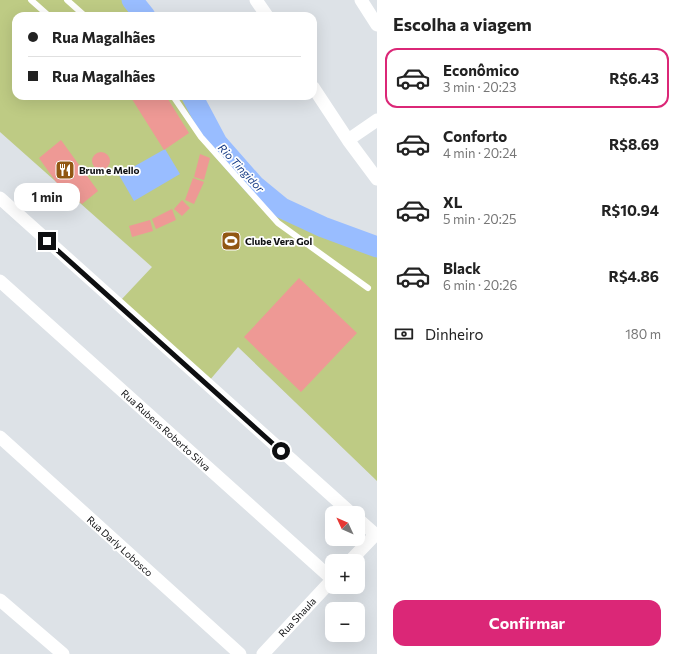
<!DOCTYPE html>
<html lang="pt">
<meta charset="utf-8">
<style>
body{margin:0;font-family:Commissioner,sans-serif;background:#f6f6f6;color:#222;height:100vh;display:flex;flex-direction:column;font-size:15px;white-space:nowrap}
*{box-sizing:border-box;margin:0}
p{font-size:13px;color:#767676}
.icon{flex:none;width:22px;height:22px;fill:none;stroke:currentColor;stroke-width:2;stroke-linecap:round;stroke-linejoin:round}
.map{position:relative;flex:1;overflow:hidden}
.details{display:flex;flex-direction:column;background:#fff;width:300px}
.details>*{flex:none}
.top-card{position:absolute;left:12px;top:12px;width:305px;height:88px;border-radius:12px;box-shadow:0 4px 16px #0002;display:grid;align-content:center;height:88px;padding:0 16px;background:#fff}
.needle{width:26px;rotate:314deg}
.controls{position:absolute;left:325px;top:506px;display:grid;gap:8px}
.controls a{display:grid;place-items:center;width:40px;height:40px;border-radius:8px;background:#fff;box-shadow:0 4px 16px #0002;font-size:20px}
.end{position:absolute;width:18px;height:18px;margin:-9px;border:5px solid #0e0f11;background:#fff;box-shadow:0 0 0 2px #fff}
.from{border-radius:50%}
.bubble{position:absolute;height:28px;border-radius:12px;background:#fff;box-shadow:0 4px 16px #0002;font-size:13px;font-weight:700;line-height:28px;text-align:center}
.top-card b{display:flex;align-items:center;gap:14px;height:38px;font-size:15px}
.top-card b+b{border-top:1px solid #e0e0e0}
.top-card i{width:10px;height:10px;background:#222}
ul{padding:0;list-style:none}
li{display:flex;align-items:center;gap:12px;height:60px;margin:0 8px 6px;padding:0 8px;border:2px solid transparent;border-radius:12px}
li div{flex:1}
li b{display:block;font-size:15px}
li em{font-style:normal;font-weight:700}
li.on{border-color:#db2777}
li>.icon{width:36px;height:36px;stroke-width:1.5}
h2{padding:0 16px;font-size:18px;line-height:48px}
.pay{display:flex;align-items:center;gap:10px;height:44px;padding:0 16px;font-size:15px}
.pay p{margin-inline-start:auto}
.action{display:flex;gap:8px;margin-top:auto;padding:8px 16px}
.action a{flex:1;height:46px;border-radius:12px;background:#db2777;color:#fff;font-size:16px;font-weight:700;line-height:46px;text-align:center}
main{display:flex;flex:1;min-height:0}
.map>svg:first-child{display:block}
.green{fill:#becb84}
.water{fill:#99bdff}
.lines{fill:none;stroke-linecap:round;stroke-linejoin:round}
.river{stroke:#99bdff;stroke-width:21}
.building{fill:#ee9995}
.service{stroke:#fff;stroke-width:6}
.minor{stroke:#fff;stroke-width:13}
.route{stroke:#0e0f11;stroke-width:5}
.labels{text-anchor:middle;stroke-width:3.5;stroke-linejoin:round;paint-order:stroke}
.poi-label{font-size:10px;font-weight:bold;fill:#0e0f11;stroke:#fff;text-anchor:start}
.street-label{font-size:10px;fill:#0e0f11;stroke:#fff}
.water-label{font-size:11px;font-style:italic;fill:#143983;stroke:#fff}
</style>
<main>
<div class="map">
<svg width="377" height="654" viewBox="0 0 377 654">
<rect width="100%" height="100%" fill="#dde2e7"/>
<path class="green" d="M0,0h132l13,16h-129v80h176l25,47 37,42 46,41 77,30v225l-139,-134 -29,34 -88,-81 31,-33 -152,-135z"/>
<path class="water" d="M165,149l15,25 -46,27 -15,-26z"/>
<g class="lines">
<path class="river" d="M132,0l13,16
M192,96l25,47 37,42 28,23 41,19 54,20"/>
</g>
<path class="building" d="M130,96h36l23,37 -25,17z
M61,140l37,51 -16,13 -26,-22 -17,-24z
M92 161a9 9 0 1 1 18 0a9 9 0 1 1-18 0Z
M200,154l10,4 -6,22 -10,-3z
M193,178l11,4 -10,22 -9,-4z
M182,200l8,8 -8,8 -8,-7z
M172,209l4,11 -20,9 -4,-10z
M150,220l3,11 -21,6 -3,-11z
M299,278l58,55 -56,59 -57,-55z"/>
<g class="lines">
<path class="service" d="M31,0l18,16
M67,0l18,16
M173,96l28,41 77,86 90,65"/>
<path class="minor" d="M256,0l11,16
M361,0l16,25
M313,87l35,53 29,39
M348,140l29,-20
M0,198l351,315
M0,281l332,298
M0,437l240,217
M358,519l19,17
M350,561l25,-26
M0,600l63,54
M263,654l69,-74"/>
</g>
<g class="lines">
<path class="route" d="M47,241l234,210"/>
</g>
<defs>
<g id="restaurant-square" transform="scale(1)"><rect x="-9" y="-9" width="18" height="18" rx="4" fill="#915713" stroke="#fff"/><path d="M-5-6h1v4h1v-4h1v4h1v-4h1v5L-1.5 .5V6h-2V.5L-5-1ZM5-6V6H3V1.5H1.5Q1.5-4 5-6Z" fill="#fff"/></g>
<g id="stadium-square" transform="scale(1)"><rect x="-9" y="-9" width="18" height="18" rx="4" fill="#915713" stroke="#fff"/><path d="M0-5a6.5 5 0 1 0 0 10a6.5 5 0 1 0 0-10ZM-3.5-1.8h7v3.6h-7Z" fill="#fff"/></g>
</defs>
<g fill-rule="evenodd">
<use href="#restaurant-square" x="65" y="170"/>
<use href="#stadium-square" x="231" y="241"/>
</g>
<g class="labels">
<g class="poi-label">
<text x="79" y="174">Brum e Mello</text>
<text x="245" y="245">Clube Vera Gol</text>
</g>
<g class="street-label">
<text transform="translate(166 430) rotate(42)" y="4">Rua Rubens Roberto Silva</text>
<text transform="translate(120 546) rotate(42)" y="4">Rua Darly Lobosco</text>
<text transform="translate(297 617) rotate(-47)" y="4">Rua Shaula</text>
</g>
<g class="water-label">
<text transform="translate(241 168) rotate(47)" y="4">Rio Tingidor</text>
</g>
</g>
</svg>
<div class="controls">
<a><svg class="needle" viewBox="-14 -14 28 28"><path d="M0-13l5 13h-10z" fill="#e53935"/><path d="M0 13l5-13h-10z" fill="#767676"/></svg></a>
<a>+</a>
<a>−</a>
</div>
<i class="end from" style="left:281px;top:451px"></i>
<i class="end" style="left:47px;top:241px"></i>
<div class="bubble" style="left:14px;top:183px;width:66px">1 min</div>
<div class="top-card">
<b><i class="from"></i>Rua Magalhães</b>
<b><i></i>Rua Magalhães</b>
</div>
</div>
<section class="details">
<h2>Escolha a viagem</h2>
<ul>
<li class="on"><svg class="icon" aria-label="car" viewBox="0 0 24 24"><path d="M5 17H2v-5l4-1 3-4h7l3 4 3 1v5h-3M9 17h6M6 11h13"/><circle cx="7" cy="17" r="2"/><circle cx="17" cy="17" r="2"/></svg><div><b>Econômico</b><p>3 min · 20:23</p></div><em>R$6.43</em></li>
<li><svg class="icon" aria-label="car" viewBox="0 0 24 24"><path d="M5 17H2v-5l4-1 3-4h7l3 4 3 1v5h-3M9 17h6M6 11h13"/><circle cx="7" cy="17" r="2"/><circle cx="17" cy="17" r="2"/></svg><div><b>Conforto</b><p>4 min · 20:24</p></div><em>R$8.69</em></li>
<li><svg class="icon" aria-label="car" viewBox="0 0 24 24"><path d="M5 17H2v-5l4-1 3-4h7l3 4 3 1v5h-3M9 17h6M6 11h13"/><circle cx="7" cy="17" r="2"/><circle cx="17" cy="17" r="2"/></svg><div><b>XL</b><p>5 min · 20:25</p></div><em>R$10.94</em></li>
<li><svg class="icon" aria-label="car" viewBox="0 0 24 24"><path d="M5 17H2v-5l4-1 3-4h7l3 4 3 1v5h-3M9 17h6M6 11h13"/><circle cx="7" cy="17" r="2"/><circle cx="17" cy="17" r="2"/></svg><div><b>Black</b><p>6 min · 20:26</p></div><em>R$4.86</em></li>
</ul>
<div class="pay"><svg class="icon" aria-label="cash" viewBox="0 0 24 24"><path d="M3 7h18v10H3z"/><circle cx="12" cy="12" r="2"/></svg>Dinheiro<p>180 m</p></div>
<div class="action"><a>Confirmar</a></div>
</section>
</main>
